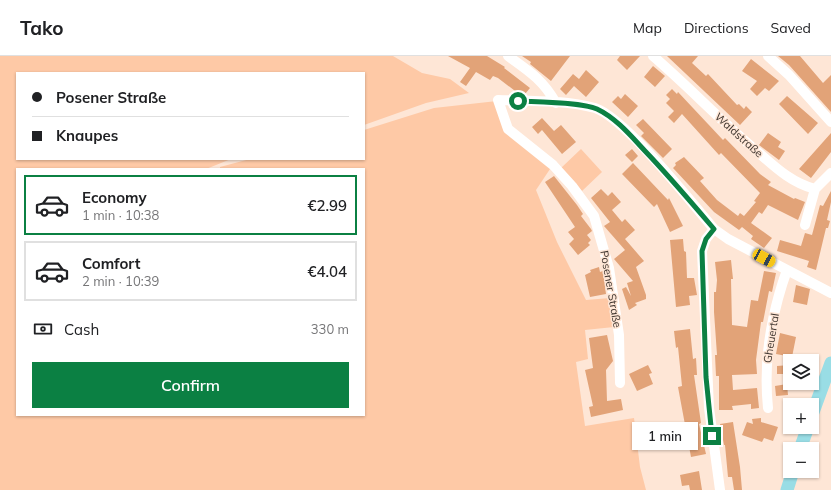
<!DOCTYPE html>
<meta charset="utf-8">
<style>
body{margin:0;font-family:Mulish,sans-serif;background:#f2f2f2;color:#202124;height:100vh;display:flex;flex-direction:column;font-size:15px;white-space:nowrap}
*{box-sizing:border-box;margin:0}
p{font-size:13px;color:#757577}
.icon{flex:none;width:22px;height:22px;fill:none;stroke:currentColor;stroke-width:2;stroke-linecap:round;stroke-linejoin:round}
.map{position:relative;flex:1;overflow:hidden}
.drawer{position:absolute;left:16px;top:112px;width:349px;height:248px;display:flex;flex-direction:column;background:#fff;border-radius:0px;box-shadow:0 1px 3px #0004}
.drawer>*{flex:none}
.hud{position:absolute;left:16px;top:16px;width:349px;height:88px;border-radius:0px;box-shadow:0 1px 3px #0004;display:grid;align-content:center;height:88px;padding:0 16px;background:#fff}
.controls{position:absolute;left:783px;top:298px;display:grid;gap:8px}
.controls a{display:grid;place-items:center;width:36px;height:36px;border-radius:0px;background:#fff;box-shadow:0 1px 3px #0004;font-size:20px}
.end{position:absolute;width:18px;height:18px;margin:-9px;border:5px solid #0b8043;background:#fff;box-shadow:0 0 0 2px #fff}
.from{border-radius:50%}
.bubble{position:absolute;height:28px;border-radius:0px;background:#fff;box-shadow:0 1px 3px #0004;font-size:13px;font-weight:600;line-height:28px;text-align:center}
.car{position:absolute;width:12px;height:24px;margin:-12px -6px;border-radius:5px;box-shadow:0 0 3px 1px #0007;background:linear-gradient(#f5c518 24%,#345 0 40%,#f5c518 0 76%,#345 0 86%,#f5c518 0)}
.hud b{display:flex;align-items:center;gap:14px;height:38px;font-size:15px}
.hud b+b{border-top:1px solid #e0e0e0}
.hud i{width:10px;height:10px;background:#202124}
ul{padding:7px 0 0;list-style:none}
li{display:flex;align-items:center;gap:12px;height:60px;margin:0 8px 6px;padding:0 8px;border:2px solid #e0e0e0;border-radius:0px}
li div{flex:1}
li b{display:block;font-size:15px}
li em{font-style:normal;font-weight:600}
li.active{border-color:#0b8043}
li>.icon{width:36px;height:36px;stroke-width:1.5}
.pay{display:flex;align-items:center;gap:10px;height:44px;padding:0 16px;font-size:15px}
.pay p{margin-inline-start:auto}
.action{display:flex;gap:8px;margin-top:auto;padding:8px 16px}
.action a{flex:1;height:46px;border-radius:0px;background:#0b8043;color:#fff;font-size:16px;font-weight:600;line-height:46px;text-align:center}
header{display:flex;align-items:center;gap:24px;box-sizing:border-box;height:56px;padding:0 20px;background:#fff;border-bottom:1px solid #e0e0e0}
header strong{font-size:19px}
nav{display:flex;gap:22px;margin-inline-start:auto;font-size:14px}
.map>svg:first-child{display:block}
.green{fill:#fec9a6}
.building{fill:#e2a378}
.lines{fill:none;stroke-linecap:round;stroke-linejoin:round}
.minor{stroke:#fff;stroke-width:10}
.major{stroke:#99dde5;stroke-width:13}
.route{stroke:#0b8043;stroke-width:5}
.labels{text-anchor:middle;stroke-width:3;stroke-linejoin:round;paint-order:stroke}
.street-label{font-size:11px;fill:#3d342e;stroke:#fee6d6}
</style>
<header>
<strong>Tako</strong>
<nav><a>Map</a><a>Directions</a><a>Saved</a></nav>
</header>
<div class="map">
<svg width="831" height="434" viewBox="0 0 831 434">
<rect width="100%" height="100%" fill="#fee6d6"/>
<path class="green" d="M0,0h393l29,17 28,6 19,14 -43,10 -62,22v-52h-347v86h214l-25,10h-189v246h347v-246h-144v-2l30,-8h114v-29l70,-22 63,-7 10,29 45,36 -16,24 21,52 29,58 24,-2 4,29 -29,3 3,29 -12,3 9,64 49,-8 6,49 6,23h-646z
M581,93l21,23 -20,19 -21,-23z"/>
<path class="building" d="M448,0h39l18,11 -1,1 26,20 -5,6h-6l-21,-16 -5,-2 -3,4 -14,-8 -10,14 -6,-4 10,-14z
M522,0h48l-19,25 -21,-17 1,-2z
M620,0h20l-13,14 -10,-10z
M667,0h31l-6,7 14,13 2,-2 29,31 2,-1 5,5 2,-3 6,6 -12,13z
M778,0h22l23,27 8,-8v37l-42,-47z
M751,3l28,22 -10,10 -4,-3 -8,8 -7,-7 7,-8 -15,-10z
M653,10l12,10 -10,11 -11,-10z
M586,14l13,12 -13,15 -12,-11 -8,9 -6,-6 13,-15 6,5z
M672,33l5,5 1,-2 45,48 2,-2 35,36 11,8 -3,3 26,14 1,-1 10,4 -7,18 -30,-15 -6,9 -3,-2 -8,11 21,15 -8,10 -13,-9 2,-3 -11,-9 -3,3 -25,-18 -41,-44 3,-3 -1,-2 9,-6 20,21 -4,3 17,19 21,16 2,-3 4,3 12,-14 -2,-1 6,-8 -39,-40 -2,2 -37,-41 -8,9 -6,-6 6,-6 -8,-8 4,-4 -4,-4z
M625,38l13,12 -10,11 -16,-15 6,-6 3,3z
M787,40l31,27 -10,11 -29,-30z
M542,62l12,13 7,-6 15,17 -14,12 -20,-24 -4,4 -6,-7z
M643,63l29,30 -9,9 -22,-22 3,-3 -8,-8z
M768,77l13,9 -3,5 7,4 -6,9 -20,-15z
M831,77v19l-20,26 -12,-9z
M632,93l6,7 -6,6 -7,-7z
M633,107l35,37 1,-2 14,28 -13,6 -13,-28 -3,3 -32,-33z
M554,120l23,29 6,9 -2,2 10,13 1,2 -5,4 4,5 -3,3 2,2 -12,10 -9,-11 5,-5 -6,-7 7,-5 -30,-45z
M601,133l7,7 4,-4 9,10 -9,8 10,12 3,-3 10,11 -10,9 19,22 -8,6 10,28v4l-11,4 2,2 -8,5 -7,-21 4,-2 5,9 -4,-13 6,-2 -19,-22 11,-9 -21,-24 6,-4 -19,-24z
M831,135v11l-4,18 3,1 -2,7h-2l-10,42 -9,-3 2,-6 -32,-10 3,-11 21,6 4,-13 7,2 8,-30 3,1z
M683,183l1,12 2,1 1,26h7l3,17 -8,1 1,9 -14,2 -6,-67z
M731,204l2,19h-2l1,46 15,2 4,-27 7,1 6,-30 12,2 -4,19 -3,-1 -6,31h-2l-5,38 1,14 -25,1 1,15 24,-2 2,20 -8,1v-5l-19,2 1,4h-14v-34h-3l-1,-21h2l-3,-43v-20h2l1,-12 -2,-18z
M599,211l1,5 3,-1 3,23 -16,3 -5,-22 6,-3 -1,-2z
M796,229l14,4 -3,16 -14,-3z
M690,273l3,30 3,-1 1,17h-3l7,48 -2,1 7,30 -15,3 -13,-70 4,-1 -4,-39 -2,1 -2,-17z
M780,277l16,4 -4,20 -16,-3z
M607,279l6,26 -7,9 1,31 14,-2 2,11 -32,7 -2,-10 4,-1 -8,-36 8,-2 -4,-30z
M648,309l4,8 -3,1 4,10 -16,7 -8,-17z
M790,309v9h-13v-8z
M787,328l1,11 -12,1 -1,-10z
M761,362v4l17,5 -5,14 -9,-3 -2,4 -20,-7 5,-13 6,2 -1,-5z
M733,366l7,45 2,23h-8l-2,-13h-4l-3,-32h-1l-4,-21z
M699,415l3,19h-12l-1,-5 -7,1 -2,-11z"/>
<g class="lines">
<path class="minor" d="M508,0c21,15 35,24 48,47
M653,0c36,31 69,66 106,97 17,15 33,30 56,36l16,-16
M768,0l21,19 42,47
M805,169l10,-36
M714,173l-8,10 -4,12 7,157 11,82
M620,327l-1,-48 -10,-67 -15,-52 -22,-30 -19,-21 -45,-36 -10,-29c30,1 69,0 97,8 29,9 97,95 119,121l14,10 103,54
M768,352c-5,-48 3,-93 19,-138"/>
<path class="major" d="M812,359l19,-52
M800,393l8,-22
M787,434l6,-19"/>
</g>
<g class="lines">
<path class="route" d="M518,45c19,1 64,1 79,8 19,9 34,27 48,42 24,25 46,51 69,78l-8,10 -4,12 4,126 6,59"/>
</g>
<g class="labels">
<g class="street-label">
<text transform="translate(739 79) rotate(42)" y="4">Waldstraße</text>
<text transform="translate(611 233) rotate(80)" y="4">Posener Straße</text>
<text transform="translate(771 282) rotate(-81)" y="4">Gheuertal</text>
</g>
</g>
</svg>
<div class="controls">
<a><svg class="icon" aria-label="layers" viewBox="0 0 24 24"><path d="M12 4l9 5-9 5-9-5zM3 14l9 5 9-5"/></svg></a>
<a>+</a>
<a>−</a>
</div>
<i class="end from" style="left:518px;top:45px"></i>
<i class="end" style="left:712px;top:380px"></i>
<div class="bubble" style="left:632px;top:366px;width:66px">1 min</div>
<i class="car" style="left:764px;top:202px;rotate:118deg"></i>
<div class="hud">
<b><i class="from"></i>Posener Straße</b>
<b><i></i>Knaupes</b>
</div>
<section class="drawer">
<ul>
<li class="active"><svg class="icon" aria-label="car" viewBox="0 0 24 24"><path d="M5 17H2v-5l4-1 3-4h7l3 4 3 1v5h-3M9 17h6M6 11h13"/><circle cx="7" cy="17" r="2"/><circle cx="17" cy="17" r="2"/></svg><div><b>Economy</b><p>1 min · 10:38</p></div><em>€2.99</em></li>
<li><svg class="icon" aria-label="car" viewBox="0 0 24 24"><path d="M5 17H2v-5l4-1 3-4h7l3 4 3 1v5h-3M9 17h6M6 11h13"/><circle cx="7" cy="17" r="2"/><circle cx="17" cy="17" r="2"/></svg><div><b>Comfort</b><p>2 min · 10:39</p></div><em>€4.04</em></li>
</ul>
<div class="pay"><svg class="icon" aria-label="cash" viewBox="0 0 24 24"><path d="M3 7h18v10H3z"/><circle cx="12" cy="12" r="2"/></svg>Cash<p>330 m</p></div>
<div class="action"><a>Confirm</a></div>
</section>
</div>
